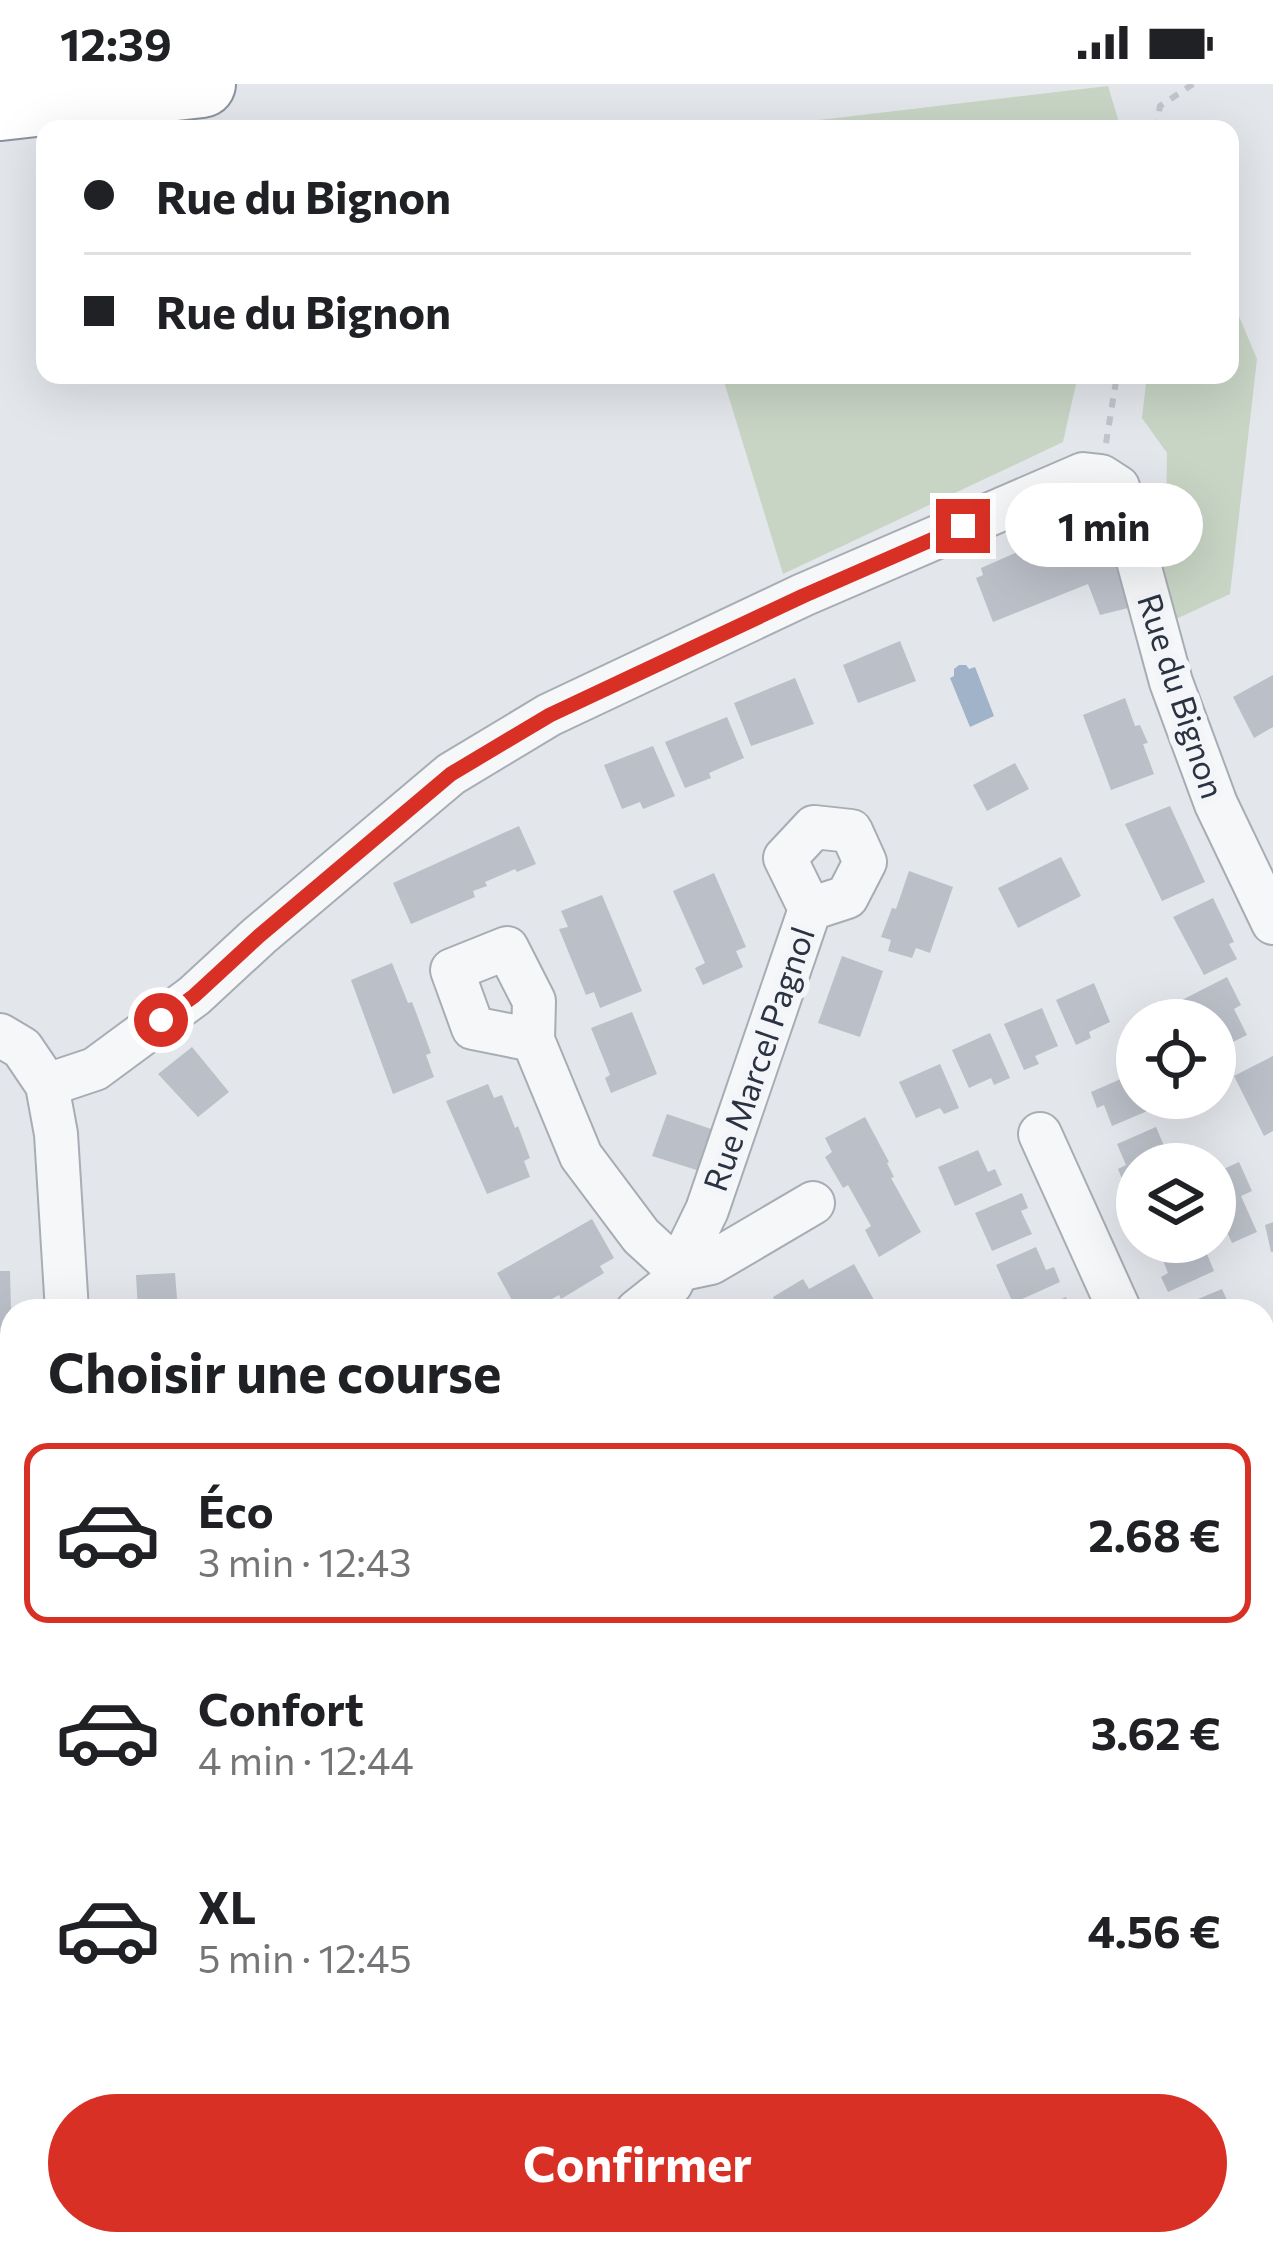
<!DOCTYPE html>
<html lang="fr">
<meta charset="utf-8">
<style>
body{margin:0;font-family:Commissioner,sans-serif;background:#f2f2f2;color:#202124;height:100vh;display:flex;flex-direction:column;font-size:45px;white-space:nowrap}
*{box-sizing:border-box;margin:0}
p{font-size:39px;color:#757577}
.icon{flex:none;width:66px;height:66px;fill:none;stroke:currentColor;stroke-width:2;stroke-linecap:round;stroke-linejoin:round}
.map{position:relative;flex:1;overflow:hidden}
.details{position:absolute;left:0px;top:1215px;width:1275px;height:957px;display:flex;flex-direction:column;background:#fff;border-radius:36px 36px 0 0;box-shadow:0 12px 48px #0002}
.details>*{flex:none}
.banner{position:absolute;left:36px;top:36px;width:1203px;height:264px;border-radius:24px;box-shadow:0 12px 48px #0002;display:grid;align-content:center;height:264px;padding:0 48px;background:#fff}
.buttons{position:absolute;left:1116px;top:915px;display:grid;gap:24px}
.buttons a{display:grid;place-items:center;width:120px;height:120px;border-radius:50%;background:#fff;box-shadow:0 12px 48px #0002;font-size:60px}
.end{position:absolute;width:54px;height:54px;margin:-27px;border:15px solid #d93025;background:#fff;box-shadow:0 0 0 6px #fff}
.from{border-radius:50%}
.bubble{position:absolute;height:84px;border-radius:42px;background:#fff;box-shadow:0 12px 48px #0002;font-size:39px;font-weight:700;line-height:84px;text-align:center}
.banner b{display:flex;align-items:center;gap:42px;height:114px;font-size:45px}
.banner b+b{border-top:3px solid #e0e0e0}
.banner i{width:30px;height:30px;background:#202124}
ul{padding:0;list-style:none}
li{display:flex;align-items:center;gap:36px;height:180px;margin:0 24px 18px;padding:0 24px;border:6px solid transparent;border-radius:24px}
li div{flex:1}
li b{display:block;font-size:45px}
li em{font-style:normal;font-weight:700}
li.active{border-color:#d93025}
li>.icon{width:108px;height:108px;stroke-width:1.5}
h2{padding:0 48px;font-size:54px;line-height:144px}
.primary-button{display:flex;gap:24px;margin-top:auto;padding:24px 48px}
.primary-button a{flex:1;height:138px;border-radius:72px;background:#d93025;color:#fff;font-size:48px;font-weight:700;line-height:138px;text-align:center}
.status{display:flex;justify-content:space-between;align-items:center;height:84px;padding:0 60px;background:#fff;direction:ltr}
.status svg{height:33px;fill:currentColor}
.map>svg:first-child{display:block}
.green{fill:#c8d5c5}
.water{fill:#a0b3c9}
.building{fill:#bbbfc8}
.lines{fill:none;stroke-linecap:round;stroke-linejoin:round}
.minor-casing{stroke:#a8adb5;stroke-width:46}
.tertiary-casing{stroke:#a8adb5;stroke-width:56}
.trunk-casing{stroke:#8b93a1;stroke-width:70}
.path{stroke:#c1c4ca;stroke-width:6;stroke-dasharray:9 9;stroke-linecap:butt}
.minor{stroke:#f6f7f9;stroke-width:42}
.tertiary{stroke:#f6f7f9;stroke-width:51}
.trunk{stroke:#fff;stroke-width:66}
.route{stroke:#d93025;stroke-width:15}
.labels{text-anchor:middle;stroke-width:12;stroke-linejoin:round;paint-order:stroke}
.street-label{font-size:33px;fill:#2b3343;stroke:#f3f5f8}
</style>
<div class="status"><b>12:39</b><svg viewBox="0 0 49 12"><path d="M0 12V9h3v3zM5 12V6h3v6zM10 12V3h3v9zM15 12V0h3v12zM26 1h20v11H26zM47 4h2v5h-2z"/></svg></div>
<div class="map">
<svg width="1273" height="2170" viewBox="0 0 1273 2170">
<rect width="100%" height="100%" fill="#e3e6eb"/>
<path class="green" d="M1108,2l13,43h-379z
M1230,211l27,64 -27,235 -54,25 -24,-57 14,-49 1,-60 -25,-35 5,-43h83z
M722,291h356l-15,67 -280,132z"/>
<path class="water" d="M959,581h7l3,4 6,-2 19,49 -24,11 -20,-49 4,-2v-7z"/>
<path class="building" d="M1101,409l6,24 -44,17 4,14 25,-8 4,11 19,-6 17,62 -32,8 -12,-31 -95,38 -17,-44 7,-3 -2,-7 55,-24 -6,-18z
M900,557l16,40 -58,22 -15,-38z
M1273,591v52l-19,11 -21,-41z
M795,594l19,46 -63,22 -17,-43z
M1125,614l10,28 5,-1 8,18 -5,1 11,30 -43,16 -28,-75z
M727,633l17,41 -35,15 2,5 -26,10 -20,-46z
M653,662l22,50 -32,13 -3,-7 -18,7 -18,-44z
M1015,679l14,26 -42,22 -14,-26z
M1170,722l35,76 -43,19 -37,-77z
M519,742l17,38 -19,8 -2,-3 -30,13 2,4 -14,5 2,6 -64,27 -18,-41z
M1061,773l20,39 -63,32 -20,-40z
M909,787l44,16 -23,66 -14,-5 -4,10 -24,-7 3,-11 -10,-3 11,-29 4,1z
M714,789l32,74 -10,4 7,16 -40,18 -8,-17 10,-5 -32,-72z
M602,811l40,96 -42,17 -6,-16 -8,3 -27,-66 9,-2 -7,-16z
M1213,814l21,44 -5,2 8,15 -33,16 -31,-58z
M842,872l41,15 -23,66 -42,-14z
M392,879l16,40 4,-1 5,13 14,38 -5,2 8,22 -41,17 -42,-114z
M1227,893l14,28 -7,4 13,26 -32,16v-31h-25l-10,-19z
M1094,899l16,39 -21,10 2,6 -15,7 -20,-45z
M1042,924l16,38 -23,10 4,8 -15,6 -20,-46z
M632,928l25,62 -46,19 -6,-15 5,-3 -19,-47z
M990,949l20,45 -16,7 -3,-7 -22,10 -17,-38z
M192,963l37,45 -31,25 -40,-43z
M1273,972v75l-9,5 -30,-60z
M940,980l19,44 -15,6 -4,-6 -24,10 -17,-36z
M1137,988v26h10l5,11 -40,17 -8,-21 -7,3 -6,-16z
M488,1000l6,14 8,-3 13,33 3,-2 12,32 -6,3 6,16 -43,17 -41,-93z
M667,1030l50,17 -14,41 -51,-16z
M865,1033l24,45 -2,1 7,14 -3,1 30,54 -42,25 -14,-27 6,-4 -23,-41 -5,3 -18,-31 7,-5 -7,-14z
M1156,1043l16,37h-35v17l-12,5 -7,-17 8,-4 -9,-21z
M978,1066l10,22 7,-3 7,16 -47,21 -17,-39z
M1239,1078l13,29 -11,5 16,36 -25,11 -17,-38v-32z
M1022,1109l6,15 -7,3 11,23 -40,17 -17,-38z
M592,1135l22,39 -14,8 4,7 -43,26 -2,-4 -29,16h-12l-21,-38z
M1273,1138v30h-2l-6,-27z
M1179,1158h23l12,29 -46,21 -7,-15 7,-4 -9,-23z
M1036,1163l10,23 8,-3 6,15 -47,21 -17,-38z
M854,1180l20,36 -20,11h-89l12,-6 -4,-8 30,-18 6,10z
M0,1187h10l2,79h-12z
M175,1189l3,38h-40l-2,-36z
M1222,1205l10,22h-51l-2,-4z
M1066,1213l6,14h-39z
M1273,1367v35l-10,-14v-14z
M0,1418l12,6v50l-12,1z
M12,1516v59l-12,8v-66z
M0,1639h12v311h-5l-7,-131z
M1273,1857v51h-1l-9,-26v-21z
M12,2014v40l-5,1 2,9 -9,2v-49z
M372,2160h61l-10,10h-41z
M616,2160h55l-11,10h-42l-6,-6z
M1055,2160h41l5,2 -5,8h-47z"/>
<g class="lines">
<g class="minor-casing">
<path id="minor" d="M0,951l22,13 25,37 9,49 11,177
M533,956l-60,-12 -21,-58 55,-22 27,53 -1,39 48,116 60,80 37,34 33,-7 102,-60
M47,1001l48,-16 99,-73 65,-60 192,-162 98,-59 254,-120 280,-121 18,2 17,11 53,195 45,122 57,119
M1040,1050l80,177
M637,1227l34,-27 36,-74 103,-301 37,-12 18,-35 -14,-31 -37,-4 -29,31 25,51
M0,1331l12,-1
M1268,1757l5,-3
M0,2135l12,-1
M138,2160l8,10"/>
</g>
<g class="tertiary-casing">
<path id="tertiary" d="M1263,1285l10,-6
M225,2170l10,-10"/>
</g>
<g class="trunk-casing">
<path id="trunk" d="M0,23l202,-23"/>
</g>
<path class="path" d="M1156,45l4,-23 33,-22
M1106,359l11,-68
M0,1634l12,-1
M77,2164l8,6"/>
<use href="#minor" class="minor"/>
<use href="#tertiary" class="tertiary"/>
<use href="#trunk" class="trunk"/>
</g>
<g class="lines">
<path class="route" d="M161,936l33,-24 65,-60 192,-162 99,-59 253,-119 160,-70"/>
</g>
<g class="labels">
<g class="street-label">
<text transform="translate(1181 612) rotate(72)" y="12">Rue du Bignon</text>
<text transform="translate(759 975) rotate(-71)" y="12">Rue Marcel Pagnol</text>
</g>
</g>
</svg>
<div class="buttons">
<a><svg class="icon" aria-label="locate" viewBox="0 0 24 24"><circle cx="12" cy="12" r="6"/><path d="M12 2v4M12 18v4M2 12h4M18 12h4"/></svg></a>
<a><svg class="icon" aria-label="layers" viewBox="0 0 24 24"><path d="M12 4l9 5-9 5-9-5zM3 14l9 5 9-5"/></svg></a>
</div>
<i class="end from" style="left:161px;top:936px"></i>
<i class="end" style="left:963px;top:442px"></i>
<div class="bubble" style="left:1005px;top:399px;width:198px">1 min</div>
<div class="banner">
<b><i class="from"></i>Rue du Bignon</b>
<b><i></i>Rue du Bignon</b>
</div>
<section class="details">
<h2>Choisir une course</h2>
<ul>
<li class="active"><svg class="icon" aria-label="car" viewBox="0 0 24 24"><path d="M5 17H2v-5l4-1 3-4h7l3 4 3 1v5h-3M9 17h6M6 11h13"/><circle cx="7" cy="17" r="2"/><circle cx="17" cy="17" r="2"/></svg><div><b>Éco</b><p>3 min · 12:43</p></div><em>2.68 €</em></li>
<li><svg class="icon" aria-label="car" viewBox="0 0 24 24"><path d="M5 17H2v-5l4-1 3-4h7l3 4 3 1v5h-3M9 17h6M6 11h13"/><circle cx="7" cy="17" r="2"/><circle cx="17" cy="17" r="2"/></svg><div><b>Confort</b><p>4 min · 12:44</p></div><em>3.62 €</em></li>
<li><svg class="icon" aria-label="car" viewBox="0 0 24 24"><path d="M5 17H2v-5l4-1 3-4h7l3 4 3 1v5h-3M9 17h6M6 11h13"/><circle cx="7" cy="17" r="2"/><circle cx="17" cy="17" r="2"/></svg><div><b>XL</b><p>5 min · 12:45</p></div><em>4.56 €</em></li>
</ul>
<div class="primary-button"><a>Confirmer</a></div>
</section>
</div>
